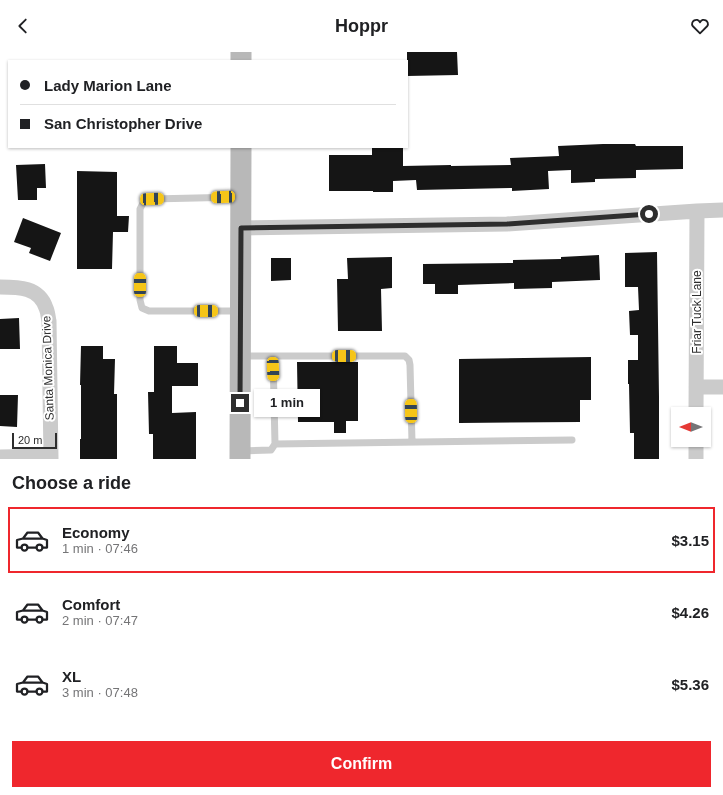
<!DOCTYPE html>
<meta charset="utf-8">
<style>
body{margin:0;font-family:Helvetica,sans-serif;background:#f6f6f6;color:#202124;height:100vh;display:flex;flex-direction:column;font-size:15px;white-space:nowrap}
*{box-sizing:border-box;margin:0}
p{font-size:13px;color:#757577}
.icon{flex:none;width:22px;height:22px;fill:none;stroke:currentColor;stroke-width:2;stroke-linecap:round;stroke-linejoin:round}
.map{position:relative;height:407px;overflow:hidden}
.details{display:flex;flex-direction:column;background:#fff;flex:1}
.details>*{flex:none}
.hud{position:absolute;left:8px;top:8px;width:400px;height:88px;border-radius:0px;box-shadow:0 1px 3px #0004;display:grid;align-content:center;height:88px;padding:0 12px;background:#fff}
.needle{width:26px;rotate:270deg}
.buttons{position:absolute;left:671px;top:355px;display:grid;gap:8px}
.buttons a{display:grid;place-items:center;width:40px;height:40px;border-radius:0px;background:#fff;box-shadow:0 1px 3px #0004;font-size:20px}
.scale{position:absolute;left:12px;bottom:10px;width:45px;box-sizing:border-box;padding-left:4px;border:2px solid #2e2e2e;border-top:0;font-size:11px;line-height:14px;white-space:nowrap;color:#2e2e2e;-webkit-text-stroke:3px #fff;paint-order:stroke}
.end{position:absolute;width:18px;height:18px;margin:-9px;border:5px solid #2e2e2e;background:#fff;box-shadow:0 0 0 2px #fff}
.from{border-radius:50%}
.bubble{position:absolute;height:28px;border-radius:0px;background:#fff;box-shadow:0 1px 3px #0004;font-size:13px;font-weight:800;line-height:28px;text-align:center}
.car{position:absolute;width:12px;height:24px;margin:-12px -6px;border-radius:5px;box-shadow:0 0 3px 1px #0007;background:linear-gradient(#f5c518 24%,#345 0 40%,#f5c518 0 76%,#345 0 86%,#f5c518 0)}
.hud b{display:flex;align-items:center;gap:14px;height:38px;font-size:15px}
.hud b+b{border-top:1px solid #e0e0e0}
.hud i{width:10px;height:10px;background:#202124}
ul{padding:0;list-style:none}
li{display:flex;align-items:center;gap:12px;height:66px;margin:0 8px 6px;padding:0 4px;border:2px solid transparent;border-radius:0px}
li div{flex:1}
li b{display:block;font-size:15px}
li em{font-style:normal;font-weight:800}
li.active{border-color:#ef272d}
li>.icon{width:36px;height:36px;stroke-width:1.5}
h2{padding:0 12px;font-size:18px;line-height:48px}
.primary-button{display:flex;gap:8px;margin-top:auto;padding:8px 12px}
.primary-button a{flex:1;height:46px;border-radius:0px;background:#ef272d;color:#fff;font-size:16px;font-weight:800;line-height:46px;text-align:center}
header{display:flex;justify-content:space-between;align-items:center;height:52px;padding:0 12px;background:#fff;font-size:18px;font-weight:800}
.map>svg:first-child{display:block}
.building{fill:#151515}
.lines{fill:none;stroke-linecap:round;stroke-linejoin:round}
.lane{stroke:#cbcbcb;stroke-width:7}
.street{stroke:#cbcbcb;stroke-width:15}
.secondary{stroke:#b8b8b8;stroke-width:21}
.route{stroke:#2e2e2e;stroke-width:5}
.labels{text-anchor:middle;stroke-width:4;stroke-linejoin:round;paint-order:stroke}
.street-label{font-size:12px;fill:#2e2e2e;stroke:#fff}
</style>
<header><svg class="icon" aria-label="back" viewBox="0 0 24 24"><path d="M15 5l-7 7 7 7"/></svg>Hoppr<svg class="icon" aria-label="heart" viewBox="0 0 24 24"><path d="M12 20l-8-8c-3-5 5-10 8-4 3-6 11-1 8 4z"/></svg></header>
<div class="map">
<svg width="723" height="407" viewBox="0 0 723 407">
<rect width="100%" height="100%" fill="#fff"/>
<path class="building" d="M407,0h50l1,23 -51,1z
M603,92h32l1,2h47v23l-47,1v8l-41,1v3l-24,1v-13l-23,1 1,18 -37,2v-3l-95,2 -1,-10 -23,1v11h-20v-1h-44v-36h43v-8h31v19l48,-1v1l60,-1 -1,-7 49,-2 -1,-10z
M45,112l1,24h-9v12h-19l-2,-35z
M77,119l40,1v44h12l-1,16h-15l-1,37h-35z
M23,166l38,15 -11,28 -21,-8 2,-5 -17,-6z
M657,200l2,145v62h-25v-26h-4l-1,-49h-1v-24h10v-25h-8l-1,-24 10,-1 -1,-23h-13v-34z
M599,203l1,25 -48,2v6l-38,1v-6l-56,2v9h-23v-10h-12v-20l90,-1v-3l48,-1v-2z
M392,205v31l-11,1 1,42h-44l-1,-52h11l-1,-21z
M271,206h20v22l-20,1z
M19,266l1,31h-20v-30z
M81,294h22v13h12l-1,35h3v65h-37v-20h1v-54h-1z
M154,294h23v17h21v23h-26v27l24,-1v47h-43v-25h-4l-1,-42h6z
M591,305v43h-11v22l-121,1v-64z
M297,310h61v59h-12v12h-12v-11h-36z
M0,343h18l-1,32 -17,-1z"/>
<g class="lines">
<path class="lane" d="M239,259h-90l-7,-3 -2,-8v-91l3,-6 9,-4 88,-2
M273,304h132l4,4 1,5 2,77
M275,392l297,-4
M241,399l30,-1 4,-6 -2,-88h-30"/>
<path class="street" d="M241,176l266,-4 190,-13 26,-1
M0,235c19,0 39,0 46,21 2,4 2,9 3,13l2,138
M696,335h27
M696,362l1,-203
M0,405l51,-1
M696,407v-19"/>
<path class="secondary" d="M241,9v-9
M240,407l1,-312"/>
</g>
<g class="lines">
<path class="route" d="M240,351l1,-175 266,-4 142,-10"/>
</g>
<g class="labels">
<g class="street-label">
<text transform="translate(697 260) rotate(-90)" y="4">Friar Tuck Lane</text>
<text transform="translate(48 316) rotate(-92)" y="4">Santa Monica Drive</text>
</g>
</g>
</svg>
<div class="buttons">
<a><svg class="needle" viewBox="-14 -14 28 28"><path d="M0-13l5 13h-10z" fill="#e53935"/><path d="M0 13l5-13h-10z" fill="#757577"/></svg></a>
</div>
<div class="scale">20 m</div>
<i class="end from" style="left:649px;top:162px"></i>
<i class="end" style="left:240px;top:351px"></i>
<div class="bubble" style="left:254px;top:337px;width:66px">1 min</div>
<i class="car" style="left:223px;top:145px;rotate:268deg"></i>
<i class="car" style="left:152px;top:147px;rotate:88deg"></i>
<i class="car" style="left:140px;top:233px;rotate:0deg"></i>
<i class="car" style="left:206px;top:259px;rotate:90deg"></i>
<i class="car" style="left:344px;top:304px;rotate:90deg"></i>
<i class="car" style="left:273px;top:317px;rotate:178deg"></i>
<i class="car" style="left:411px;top:359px;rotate:359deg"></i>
<div class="hud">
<b><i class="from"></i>Lady Marion Lane</b>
<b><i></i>San Christopher Drive</b>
</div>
</div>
<section class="details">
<h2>Choose a ride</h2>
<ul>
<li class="active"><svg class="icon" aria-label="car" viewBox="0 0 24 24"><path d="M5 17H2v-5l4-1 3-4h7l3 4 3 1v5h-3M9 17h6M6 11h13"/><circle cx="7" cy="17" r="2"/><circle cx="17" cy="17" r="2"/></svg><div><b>Economy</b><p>1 min · 07:46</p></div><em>$3.15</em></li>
<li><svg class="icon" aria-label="car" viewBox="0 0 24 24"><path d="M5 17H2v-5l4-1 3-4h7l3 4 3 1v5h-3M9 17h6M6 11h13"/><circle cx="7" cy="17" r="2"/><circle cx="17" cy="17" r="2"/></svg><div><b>Comfort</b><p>2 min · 07:47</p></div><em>$4.26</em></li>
<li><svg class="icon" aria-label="car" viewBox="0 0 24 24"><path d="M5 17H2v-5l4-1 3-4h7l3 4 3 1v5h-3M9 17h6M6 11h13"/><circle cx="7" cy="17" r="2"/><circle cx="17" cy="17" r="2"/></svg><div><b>XL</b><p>3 min · 07:48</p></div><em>$5.36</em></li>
</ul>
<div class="primary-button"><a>Confirm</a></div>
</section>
